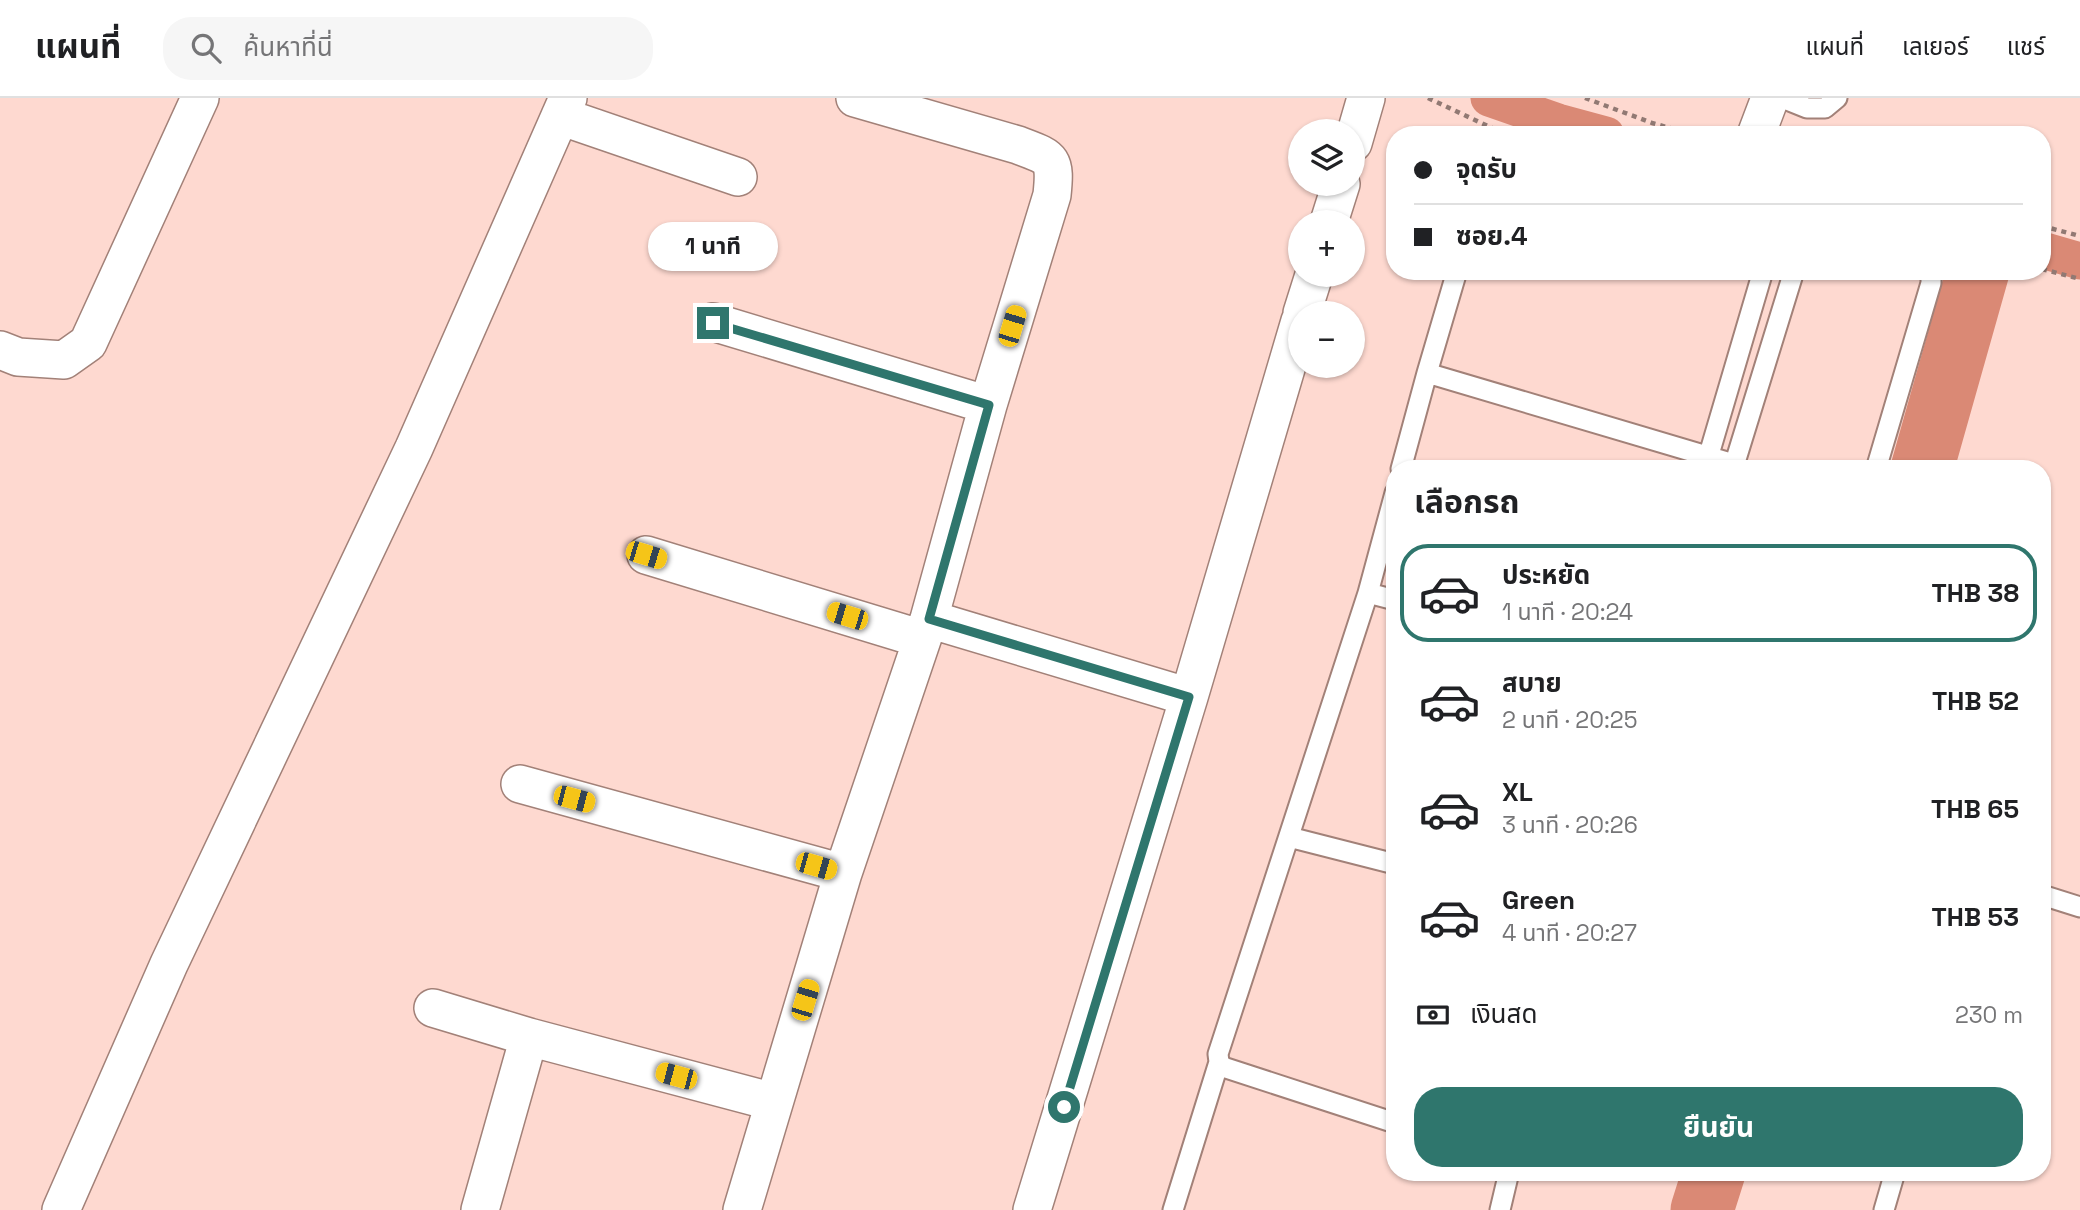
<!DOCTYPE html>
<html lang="th">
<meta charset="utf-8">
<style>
body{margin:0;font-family:"Space Grotesk","Noto Sans Thai",sans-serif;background:#f6f6f6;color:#202124;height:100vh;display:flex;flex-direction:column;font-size:26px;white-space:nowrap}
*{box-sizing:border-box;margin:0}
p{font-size:23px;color:#757577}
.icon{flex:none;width:38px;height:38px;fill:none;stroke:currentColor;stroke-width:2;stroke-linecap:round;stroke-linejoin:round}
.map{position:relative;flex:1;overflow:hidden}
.panel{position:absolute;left:1386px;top:362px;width:665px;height:721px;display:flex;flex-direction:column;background:#fff;border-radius:28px;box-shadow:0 2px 5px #0004}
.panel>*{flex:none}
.top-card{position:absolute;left:1386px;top:28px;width:665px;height:154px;border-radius:28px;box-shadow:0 2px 5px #0004;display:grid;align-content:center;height:154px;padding:0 28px;background:#fff}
.buttons{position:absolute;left:1288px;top:21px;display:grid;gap:14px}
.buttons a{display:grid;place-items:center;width:77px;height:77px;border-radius:50%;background:#fff;box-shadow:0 2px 5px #0004;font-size:35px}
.end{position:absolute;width:32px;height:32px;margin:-16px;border:9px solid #2f766d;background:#fff;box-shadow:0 0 0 4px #fff}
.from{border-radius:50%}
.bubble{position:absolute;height:49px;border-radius:24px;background:#fff;box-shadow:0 2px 5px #0004;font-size:23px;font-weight:700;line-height:49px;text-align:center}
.car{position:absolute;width:21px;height:42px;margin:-21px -10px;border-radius:9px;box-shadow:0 0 5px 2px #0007;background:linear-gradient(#f5c518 24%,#345 0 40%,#f5c518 0 76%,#345 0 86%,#f5c518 0)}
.top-card b{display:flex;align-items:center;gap:24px;height:66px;font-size:26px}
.top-card b+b{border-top:2px solid #e0e0e0}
.top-card i{width:18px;height:18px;background:#202124}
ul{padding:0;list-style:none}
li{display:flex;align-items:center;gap:21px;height:98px;margin:0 14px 10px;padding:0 14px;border:4px solid transparent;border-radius:28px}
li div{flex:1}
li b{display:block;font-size:26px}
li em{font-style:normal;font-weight:700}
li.selected{border-color:#2f766d}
li>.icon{width:63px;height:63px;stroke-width:1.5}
h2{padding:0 28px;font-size:32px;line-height:84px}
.pay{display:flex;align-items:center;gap:18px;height:77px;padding:0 28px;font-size:26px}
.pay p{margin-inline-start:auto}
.action{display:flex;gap:14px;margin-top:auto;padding:14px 28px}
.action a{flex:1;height:80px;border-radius:28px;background:#2f766d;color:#fff;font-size:28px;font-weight:700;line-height:80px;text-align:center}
header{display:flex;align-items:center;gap:42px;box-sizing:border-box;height:98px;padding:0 35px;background:#fff;border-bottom:2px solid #e0e0e0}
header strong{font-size:33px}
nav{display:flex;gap:38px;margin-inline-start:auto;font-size:24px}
.search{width:490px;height:63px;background:#f6f6f6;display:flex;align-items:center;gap:18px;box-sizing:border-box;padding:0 24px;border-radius:28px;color:#757577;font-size:26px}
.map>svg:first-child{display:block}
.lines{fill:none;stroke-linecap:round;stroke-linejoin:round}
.canal{stroke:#da8975;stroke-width:37}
.river{stroke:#da8975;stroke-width:63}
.lane-casing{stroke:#a28178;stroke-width:23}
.street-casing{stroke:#a28178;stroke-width:40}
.path{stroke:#917973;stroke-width:4.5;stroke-dasharray:5 5;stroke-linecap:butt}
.lane{stroke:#fff;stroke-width:19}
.street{stroke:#fff;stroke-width:37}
.route{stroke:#2f766d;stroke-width:9}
</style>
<header>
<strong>แผนที่</strong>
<div class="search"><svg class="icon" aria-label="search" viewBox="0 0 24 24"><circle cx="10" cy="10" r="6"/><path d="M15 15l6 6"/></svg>ค้นหาที่นี่</div>
<nav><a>แผนที่</a><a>เลเยอร์</a><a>แชร์</a></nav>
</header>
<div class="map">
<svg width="2080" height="1112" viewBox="0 0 2080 1112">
<rect width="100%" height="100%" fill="#fed9d0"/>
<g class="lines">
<path class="canal" d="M1489,0l69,24 48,13
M2042,152l38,11"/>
<path class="river" d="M1922,371l56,-198
M1702,1112l12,-38"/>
<g class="lane-casing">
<path id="lane" d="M1782,0l25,10h18l12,-10
M1427,275l307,91
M1705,370l58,-197
M1401,371l26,-96 30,-102
M1733,371l61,-198
M1876,371l55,-186v-7l-2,-5
M1395,395l-27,100 -150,461 1,8 4,5 172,56
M1368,495l27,7
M1289,739l106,27
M2042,797l38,12
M1173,1112l46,-148
M1500,1112l9,-38
M1884,1112l11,-38"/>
</g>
<g class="street-casing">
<path id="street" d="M560,18l178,61
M1756,37l14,-37
M1353,45l13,-45
M1329,124l12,-38
M1302,215l12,-38
M713,224l275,83
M0,252l18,7 46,3 24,-17 112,-245
M646,457l276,84
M929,521l260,78
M520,686l323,89
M433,910l96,29
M61,1112l108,-246 245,-516 154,-350
M480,1112l49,-173 245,65
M742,1112l101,-337 86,-254 59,-214 64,-210c4,-38 0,-37 -34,-50l-163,-47
M1032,1112l157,-513 111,-376"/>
</g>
<path class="path" d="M1428,0l64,30 24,7
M1585,0l67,25 44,12
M2042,128l38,10
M2042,171l38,10"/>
<use href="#lane" class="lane"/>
<use href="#street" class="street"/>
</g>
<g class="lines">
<path class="route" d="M713,225l276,82 -60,214 260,78 -125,410"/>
</g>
</svg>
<div class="buttons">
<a><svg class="icon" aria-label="layers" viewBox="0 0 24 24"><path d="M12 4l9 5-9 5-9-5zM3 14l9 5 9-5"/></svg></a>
<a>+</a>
<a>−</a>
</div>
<i class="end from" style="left:1064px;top:1009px"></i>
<i class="end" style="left:713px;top:225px"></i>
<div class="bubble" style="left:648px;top:124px;width:130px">1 นาที</div>
<i class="car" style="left:1012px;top:228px;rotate:17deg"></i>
<i class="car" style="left:646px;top:457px;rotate:107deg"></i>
<i class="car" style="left:847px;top:518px;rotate:287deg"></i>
<i class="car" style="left:574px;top:701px;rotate:105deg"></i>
<i class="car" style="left:816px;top:768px;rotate:106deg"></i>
<i class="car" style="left:805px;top:902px;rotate:17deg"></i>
<i class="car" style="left:676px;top:978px;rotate:285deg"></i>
<div class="top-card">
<b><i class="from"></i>จุดรับ</b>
<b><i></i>ซอย.4</b>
</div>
<section class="panel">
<h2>เลือกรถ</h2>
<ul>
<li class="selected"><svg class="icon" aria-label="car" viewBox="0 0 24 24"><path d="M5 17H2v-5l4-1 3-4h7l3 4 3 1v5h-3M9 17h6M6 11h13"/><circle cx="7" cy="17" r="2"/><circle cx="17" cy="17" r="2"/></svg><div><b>ประหยัด</b><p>1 นาที · 20:24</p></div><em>THB 38</em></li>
<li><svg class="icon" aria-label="car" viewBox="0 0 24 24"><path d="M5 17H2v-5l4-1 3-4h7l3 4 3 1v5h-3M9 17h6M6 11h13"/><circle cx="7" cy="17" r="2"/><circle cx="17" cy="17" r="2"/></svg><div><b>สบาย</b><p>2 นาที · 20:25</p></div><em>THB 52</em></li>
<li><svg class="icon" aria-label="car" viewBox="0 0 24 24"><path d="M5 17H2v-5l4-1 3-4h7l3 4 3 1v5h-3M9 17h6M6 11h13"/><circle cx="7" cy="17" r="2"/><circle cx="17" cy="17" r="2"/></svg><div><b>XL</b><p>3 นาที · 20:26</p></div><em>THB 65</em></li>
<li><svg class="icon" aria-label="car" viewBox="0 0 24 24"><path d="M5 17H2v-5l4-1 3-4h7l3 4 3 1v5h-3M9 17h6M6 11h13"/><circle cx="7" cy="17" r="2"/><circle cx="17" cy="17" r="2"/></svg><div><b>Green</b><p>4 นาที · 20:27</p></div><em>THB 53</em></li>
</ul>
<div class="pay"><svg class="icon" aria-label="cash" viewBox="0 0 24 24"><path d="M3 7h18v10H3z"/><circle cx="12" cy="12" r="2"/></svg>เงินสด<p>230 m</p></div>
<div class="action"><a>ยืนยัน</a></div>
</section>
</div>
